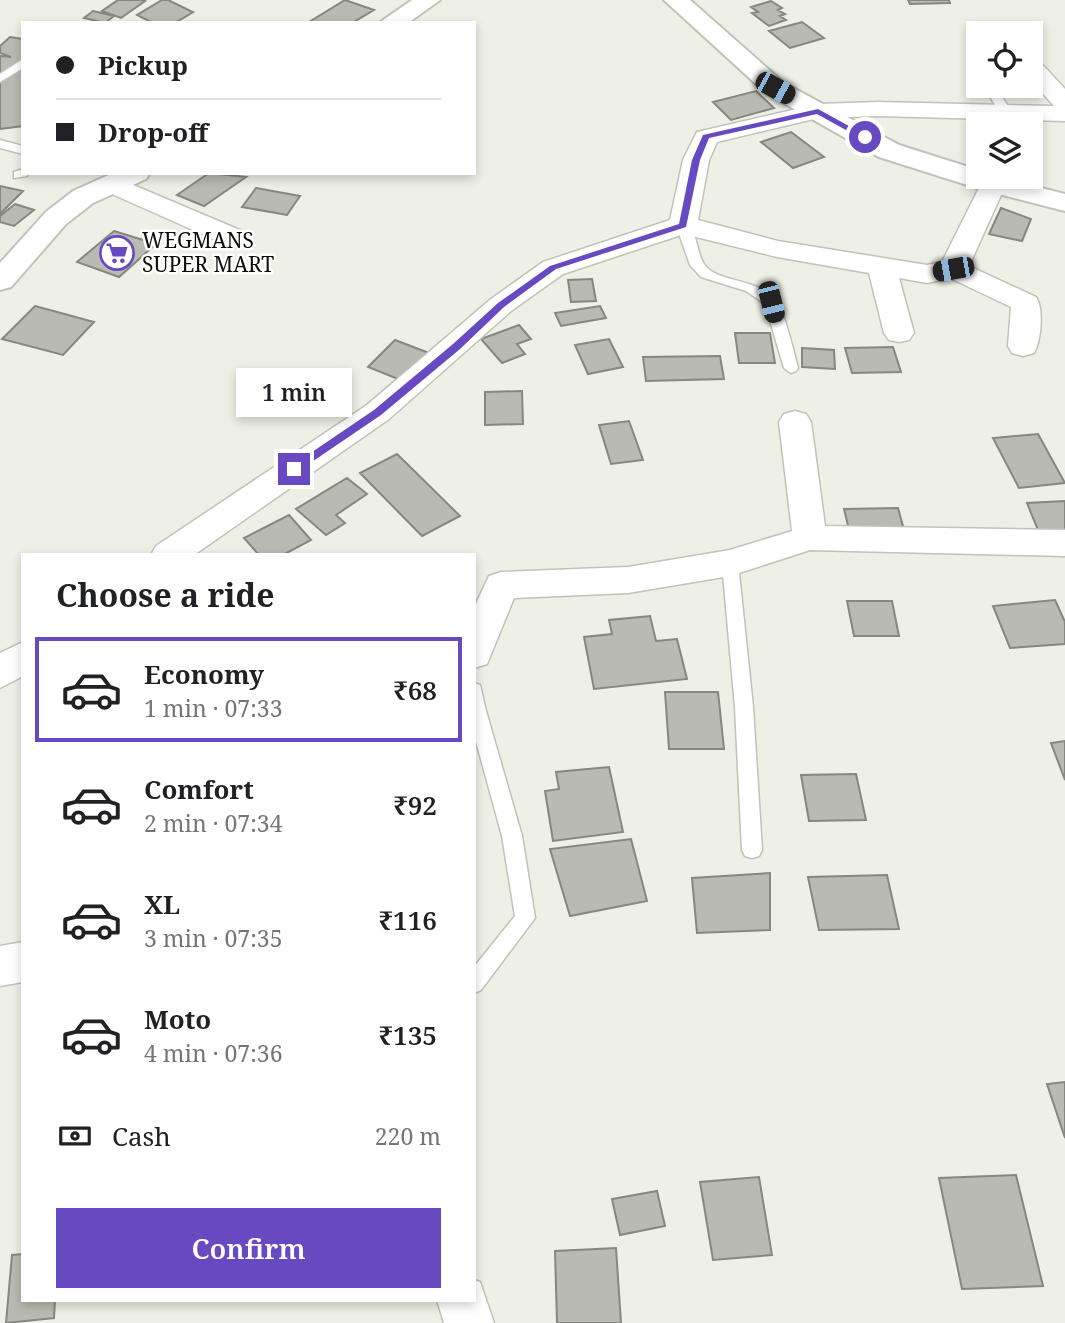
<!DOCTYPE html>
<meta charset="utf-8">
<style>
body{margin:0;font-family:"Noto Serif",serif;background:#f2f2f2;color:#202124;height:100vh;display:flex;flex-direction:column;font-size:26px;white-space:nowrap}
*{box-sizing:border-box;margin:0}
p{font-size:23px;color:#757577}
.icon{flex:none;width:38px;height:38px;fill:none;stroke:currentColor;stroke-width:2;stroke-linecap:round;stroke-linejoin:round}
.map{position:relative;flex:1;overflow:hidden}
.panel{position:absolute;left:21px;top:553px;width:455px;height:749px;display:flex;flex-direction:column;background:#fff;border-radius:0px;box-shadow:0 4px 10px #0003}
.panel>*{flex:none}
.banner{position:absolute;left:21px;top:21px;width:455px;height:154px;border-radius:0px;box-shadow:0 4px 10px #0003;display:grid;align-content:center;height:154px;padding:0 35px;background:#fff}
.buttons{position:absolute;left:966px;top:21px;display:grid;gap:14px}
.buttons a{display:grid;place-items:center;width:77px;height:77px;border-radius:0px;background:#fff;box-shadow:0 4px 10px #0003;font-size:35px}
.end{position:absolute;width:32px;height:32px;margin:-16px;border:9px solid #6749c2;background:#fff;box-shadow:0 0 0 4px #fff}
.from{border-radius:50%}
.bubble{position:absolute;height:49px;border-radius:0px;background:#fff;box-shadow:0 4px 10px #0003;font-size:23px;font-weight:600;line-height:49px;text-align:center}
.car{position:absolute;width:21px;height:42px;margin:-21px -10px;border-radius:9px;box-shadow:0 0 5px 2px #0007;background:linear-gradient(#222 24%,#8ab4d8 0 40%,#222 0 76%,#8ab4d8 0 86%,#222 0)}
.banner b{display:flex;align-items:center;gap:24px;height:66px;font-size:26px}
.banner b+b{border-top:2px solid #e0e0e0}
.banner i{width:18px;height:18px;background:#202124}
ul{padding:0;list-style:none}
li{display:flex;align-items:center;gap:21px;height:105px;margin:0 14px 10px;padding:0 21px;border:4px solid transparent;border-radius:0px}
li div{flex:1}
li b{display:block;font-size:26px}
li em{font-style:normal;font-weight:600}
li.current{border-color:#6749c2}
li>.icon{width:63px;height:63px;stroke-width:1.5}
h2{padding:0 35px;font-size:32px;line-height:84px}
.pay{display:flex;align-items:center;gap:18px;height:77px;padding:0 35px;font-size:26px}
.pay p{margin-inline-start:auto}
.action{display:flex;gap:14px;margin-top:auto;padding:14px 35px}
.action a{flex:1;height:80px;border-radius:0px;background:#6749c2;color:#fff;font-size:28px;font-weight:600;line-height:80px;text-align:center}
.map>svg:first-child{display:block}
.building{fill:#b9bab1;stroke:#86877e;stroke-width:2}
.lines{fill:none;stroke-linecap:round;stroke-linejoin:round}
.service-casing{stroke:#c2c2b9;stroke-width:3}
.minor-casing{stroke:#c2c2b9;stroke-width:3}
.secondary-casing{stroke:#c2c2b9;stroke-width:4}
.service{fill:#fff;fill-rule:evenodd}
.minor{fill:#fff;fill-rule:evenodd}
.secondary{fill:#fff;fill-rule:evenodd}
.route{fill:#6749c2}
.labels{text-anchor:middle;stroke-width:5;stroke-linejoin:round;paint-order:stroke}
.far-poi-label{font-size:21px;fill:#0d0d0a;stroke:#fff;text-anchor:start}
</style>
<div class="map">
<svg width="1065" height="1323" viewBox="0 0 1065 1323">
<rect width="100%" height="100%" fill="#eeefe5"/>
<path class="building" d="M118,0h24l3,1 -24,17 -19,-7z
M162,0h6l25,12 -18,11h-22l-16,-8z
M345,0l29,10 -22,13 -43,-1z
M908,0h41l1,3 -40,1z
M771,1l11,7 -4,2 7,4 -5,2 6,4 -17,6 -17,-13 6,-1 -7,-5z
M93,11l21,5 -9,7 -21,-5z
M802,22l22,16 -34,10 -21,-17z
M10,37l13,2v87l-23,3v-73l11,1 -11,-4v-7z
M756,91l18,17 -43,12 -18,-18z
M791,132l33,25 -31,11 -32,-26z
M209,173l37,4 -42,29 -27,-11z
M0,186l23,5 -23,23z
M256,188l44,8 -13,19 -45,-8z
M15,204l19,6 -20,16 -14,-4v-6z
M1001,208l30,11 -9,22 -33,-7z
M114,231l42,13 -37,33 -42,-15z
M592,279l4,22 -25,1 -3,-22z
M35,306l59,16 -31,33 -61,-16z
M600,306l6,12 -45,8 -6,-13z
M519,325l12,14 -14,5 8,10 -23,9 -21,-24z
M735,333h35l5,30h-36z
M609,339l14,28 -35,7 -13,-29z
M395,340l34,13 -26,28 -35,-14z
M893,347l8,25 -49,1 -7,-25z
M802,348l32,2 1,19 -33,-2z
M720,356l4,23 -78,2 -3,-24z
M522,391l1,33 -38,1v-33z
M629,421l14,39 -32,4 -12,-39z
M1038,434l27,49 -46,5 -26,-50z
M397,454l63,62 -38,20 -62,-63z
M347,478l20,16 -31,21 9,8 -19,12 -30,-26z
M1065,501v39h-23l-15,-37z
M898,508l8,29 -55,1 -7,-29z
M289,515l22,25 -28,15h-24l-15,-17z
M1055,600l10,22v22l-55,4 -17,-42z
M847,601h45l7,35h-45z
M650,616l6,25 21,-2 10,40 -93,10 -10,-52 28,-3 -3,-14z
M665,692h53l6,57h-55z
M1065,741v39l-14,-37z
M609,767l14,65 -70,9 -8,-50 14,-2 -3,-17z
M856,774l10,46 -57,1 -8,-46z
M631,839l16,62 -77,15 -20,-67z
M770,873v57l-73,3 -5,-55z
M887,875l12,54 -80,1 -11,-53z
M1065,1082v56l-18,-54z
M1016,1175l27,111 -81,3 -23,-111z
M759,1177l13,78 -59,5 -13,-78z
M657,1191l8,35 -45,9 -8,-36z
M616,1248l5,75h-64l-2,-72z
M23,1254v46h32l-1,18 -48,5 6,-68z"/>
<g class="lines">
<g class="service-casing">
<path id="service" d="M23,59v9l-23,14v-8z
M983,86h12l18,28 -2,3h-8z
M0,140l23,6v8l-23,-6z
M23,169v4h6l-2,3 -13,2v-6z
M683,221c14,5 13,31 21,43 12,19 55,14 72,36 8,10 18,53 22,68l-2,3 -5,2 -7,-5 -19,-64 -19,-13 -45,-14 -11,-12 -14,-40z
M730,557l8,6 15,144 9,143 -3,6 -7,2 -7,-2 -3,-6 -7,-143 -13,-144z
M474,683l6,2 6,26 36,125 13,82 -54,72 -7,3v-26l41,-51 -13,-80 -28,-102z"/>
</g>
<g class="minor-casing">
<path id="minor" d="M1031,59l8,2 26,28v32l-187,-5 -60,2 -101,24 -8,18 -11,60 80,21 149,24 15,-3 42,-84h18l4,6 -37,82 67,31c8,12 5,44 -2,56l-11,3 -11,-3 -4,-7 3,-39 -61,-29 -23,5 -28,-5 15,55 -5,7 -10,2 -10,-2 -5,-7 -15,-60 -92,-16 -93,-23 -121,40 -52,37 -122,108 -195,136h-43l5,-9 211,-141 124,-106 52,-37 127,-42 13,-60 14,-28 121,-28 60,-2 176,4 -23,-26z
M112,176l137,58 4,6 -4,6 -10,2 -10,-2 -126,-56 -4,-6 4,-6z
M795,411l11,3 5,8 14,104 240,4v26l-255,-6 -80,26 -102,17 -114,5 -27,66 -13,4v-60l15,-32 12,-4 127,-5 102,-17 62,-19 -13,-109 5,-8z
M23,642v34l-23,12v-35z
M23,942v40l-23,4v-40z
M474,1280l6,2 14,41h-50l-7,-23h37z"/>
</g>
<g class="secondary-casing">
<path id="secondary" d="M412,0h28l-32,23h-29z
M664,0h26l94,83 115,62 79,25v7h20l67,17v17l-82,-21 -104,-33 -113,-64z
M113,173h37l-4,6 -53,24 -27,21 -55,63 -11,3v-27l46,-51 27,-21z"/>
</g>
<use href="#service" class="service"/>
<use href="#minor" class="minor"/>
<use href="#secondary" class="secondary"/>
</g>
<path class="route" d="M818,109l51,28 -7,2 -45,-25 -108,24 -9,22 -14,67 -130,42 -52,38 -44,42 -79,66 -84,57h-7v-5l84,-57 79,-66 45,-41 52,-37 129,-42 13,-64 11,-25z"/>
<defs>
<g id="supermarket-ring" transform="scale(1.75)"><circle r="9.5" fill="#fff" stroke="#6749c2" stroke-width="1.5"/><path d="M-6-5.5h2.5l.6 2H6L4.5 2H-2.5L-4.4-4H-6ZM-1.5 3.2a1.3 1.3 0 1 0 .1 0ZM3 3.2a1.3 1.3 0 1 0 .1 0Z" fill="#6749c2"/></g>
</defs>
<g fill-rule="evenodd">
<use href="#supermarket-ring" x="117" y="253"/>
</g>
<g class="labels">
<g class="far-poi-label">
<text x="142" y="248">WEGMANS<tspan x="142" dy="24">SUPER MART</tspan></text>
</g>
</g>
</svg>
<div class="buttons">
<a><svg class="icon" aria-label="locate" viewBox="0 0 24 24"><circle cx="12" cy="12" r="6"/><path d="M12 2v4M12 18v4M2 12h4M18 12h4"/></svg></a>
<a><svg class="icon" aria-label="layers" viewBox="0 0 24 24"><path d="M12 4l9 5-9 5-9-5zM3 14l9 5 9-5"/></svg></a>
</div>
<i class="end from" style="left:865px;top:137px"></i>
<i class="end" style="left:294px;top:469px"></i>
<div class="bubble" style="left:236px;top:368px;width:116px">1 min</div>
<i class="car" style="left:775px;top:88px;rotate:119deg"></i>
<i class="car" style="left:953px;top:269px;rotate:260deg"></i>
<i class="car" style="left:771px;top:302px;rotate:166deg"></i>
<div class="banner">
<b><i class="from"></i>Pickup</b>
<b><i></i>Drop-off</b>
</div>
<section class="panel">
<h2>Choose a ride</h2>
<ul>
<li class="current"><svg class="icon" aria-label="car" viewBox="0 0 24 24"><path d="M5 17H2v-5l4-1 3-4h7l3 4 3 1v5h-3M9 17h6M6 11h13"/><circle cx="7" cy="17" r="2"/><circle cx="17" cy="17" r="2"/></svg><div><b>Economy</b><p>1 min · 07:33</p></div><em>₹68</em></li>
<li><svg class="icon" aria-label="car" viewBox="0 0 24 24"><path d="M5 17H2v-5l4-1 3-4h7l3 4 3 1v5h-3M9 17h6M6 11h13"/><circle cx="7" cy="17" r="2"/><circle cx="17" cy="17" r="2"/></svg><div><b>Comfort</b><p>2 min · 07:34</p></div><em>₹92</em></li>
<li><svg class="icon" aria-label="car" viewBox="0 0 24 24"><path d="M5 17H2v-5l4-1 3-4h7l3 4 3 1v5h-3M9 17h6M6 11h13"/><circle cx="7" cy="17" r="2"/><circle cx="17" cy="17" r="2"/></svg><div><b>XL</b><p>3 min · 07:35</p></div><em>₹116</em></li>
<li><svg class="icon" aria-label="car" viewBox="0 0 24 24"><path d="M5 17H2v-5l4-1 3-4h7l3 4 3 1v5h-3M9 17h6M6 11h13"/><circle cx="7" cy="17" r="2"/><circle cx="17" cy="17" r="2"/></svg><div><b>Moto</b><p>4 min · 07:36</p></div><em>₹135</em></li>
</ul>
<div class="pay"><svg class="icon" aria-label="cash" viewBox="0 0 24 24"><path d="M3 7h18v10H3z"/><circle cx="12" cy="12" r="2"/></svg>Cash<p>220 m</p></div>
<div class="action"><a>Confirm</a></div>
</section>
</div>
